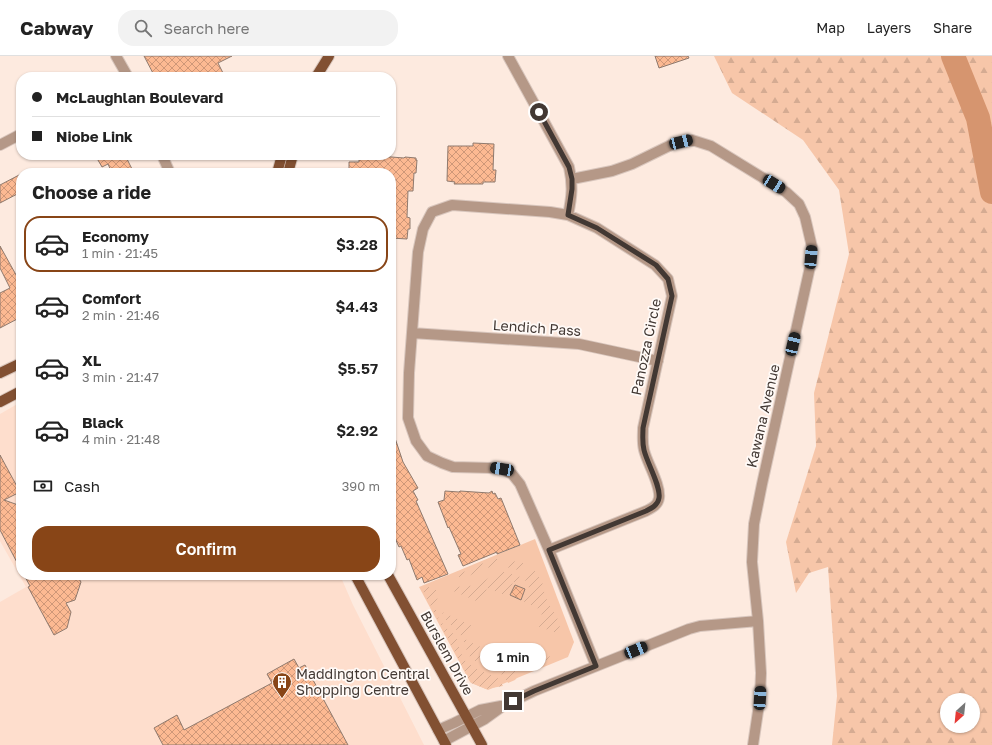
<!DOCTYPE html>
<meta charset="utf-8">
<style>
body{margin:0;font-family:"Golos Text",sans-serif;background:#f2f2f2;color:#222;height:100vh;display:flex;flex-direction:column;font-size:15px;white-space:nowrap}
*{box-sizing:border-box;margin:0}
p{font-size:13px;color:#767676}
.icon{flex:none;width:22px;height:22px;fill:none;stroke:currentColor;stroke-width:2;stroke-linecap:round;stroke-linejoin:round}
.map{position:relative;flex:1;overflow:hidden}
.side{position:absolute;left:16px;top:112px;width:380px;height:412px;display:flex;flex-direction:column;background:#fff;border-radius:16px;box-shadow:0 1px 3px #0004}
.side>*{flex:none}
.guide{position:absolute;left:16px;top:16px;width:380px;height:88px;border-radius:16px;box-shadow:0 1px 3px #0004;display:grid;align-content:center;height:88px;padding:0 16px;background:#fff}
.needle{width:26px;rotate:207deg}
.controls{position:absolute;left:940px;top:637px;display:grid;gap:8px}
.controls a{display:grid;place-items:center;width:40px;height:40px;border-radius:50%;background:#fff;box-shadow:0 1px 3px #0004;font-size:20px}
.end{position:absolute;width:18px;height:18px;margin:-9px;border:5px solid #423833;background:#fff;box-shadow:0 0 0 2px #fff}
.from{border-radius:50%}
.bubble{position:absolute;height:28px;border-radius:14px;background:#fff;box-shadow:0 1px 3px #0004;font-size:13px;font-weight:600;line-height:28px;text-align:center}
.car{position:absolute;width:12px;height:24px;margin:-12px -6px;border-radius:5px;box-shadow:0 0 3px 1px #0007;background:linear-gradient(#222 24%,#8ab4d8 0 40%,#222 0 76%,#8ab4d8 0 86%,#222 0)}
.guide b{display:flex;align-items:center;gap:14px;height:38px;font-size:15px}
.guide b+b{border-top:1px solid #e0e0e0}
.guide i{width:10px;height:10px;background:#222}
ul{padding:0;list-style:none}
li{display:flex;align-items:center;gap:12px;height:56px;margin:0 8px 6px;padding:0 8px;border:2px solid transparent;border-radius:16px}
li div{flex:1}
li b{display:block;font-size:15px}
li em{font-style:normal;font-weight:600}
li.on{border-color:#884517}
li>.icon{width:36px;height:36px;stroke-width:1.5}
h2{padding:0 16px;font-size:18px;line-height:48px}
.pay{display:flex;align-items:center;gap:10px;height:44px;padding:0 16px;font-size:15px}
.pay p{margin-inline-start:auto}
.primary-button{display:flex;gap:8px;margin-top:auto;padding:8px 16px}
.primary-button a{flex:1;height:46px;border-radius:16px;background:#884517;color:#fff;font-size:16px;font-weight:600;line-height:46px;text-align:center}
header{display:flex;align-items:center;gap:24px;box-sizing:border-box;height:56px;padding:0 20px;background:#fff;border-bottom:1px solid #e0e0e0}
header strong{font-size:19px}
nav{display:flex;gap:22px;margin-inline-start:auto;font-size:14px}
.search{width:280px;height:36px;background:#f2f2f2;display:flex;align-items:center;gap:10px;box-sizing:border-box;padding:0 14px;border-radius:16px;color:#767676;font-size:15px}
.map>svg:first-child{display:block}
.built{fill:#fedecd}
.green{fill:#f7c6a9}
.forest{fill:url(#forest-firs);fill-rule:evenodd}
.garden{fill:url(#garden-furrows)}
.lines{fill:none;stroke-linecap:round;stroke-linejoin:round}
.river{stroke:#d6956f;stroke-width:24}
.building{fill:url(#building-cross-hatch);stroke:#8f7a6e}
.minor-casing{stroke:#d8c6bd;stroke-width:12}
.major-casing{stroke:#d8c6bd;stroke-width:12}
.minor{stroke:#b59887;stroke-width:10}
.major{stroke:#825032;stroke-width:10}
.route{stroke:#423833;stroke-width:5}
.labels{text-anchor:middle;stroke-width:3.5;stroke-linejoin:round;paint-order:stroke}
.street-label{font-size:14px;fill:#423833;stroke:#fffaf7}
.poi-label{font-size:14px;fill:#423833;stroke:#fffaf7;text-anchor:start}
</style>
<header>
<strong>Cabway</strong>
<div class="search"><svg class="icon" aria-label="search" viewBox="0 0 24 24"><circle cx="10" cy="10" r="6"/><path d="M15 15l6 6"/></svg>Search here</div>
<nav><a>Map</a><a>Layers</a><a>Share</a></nav>
</header>
<div class="map">
<svg width="992" height="689" viewBox="0 0 992 689">
<defs>
<pattern id="forest-firs" width="22" height="20" patternUnits="userSpaceOnUse"><rect width="22" height="20" fill="#f7c6a9"/><path d="M5 1l3.5 6h-7zM16 11l3.5 6h-7z" fill="#d5ab92"/></pattern>
<pattern id="garden-furrows" width="10" height="10" patternUnits="userSpaceOnUse"><rect width="10" height="10" fill="#f7c6a9"/><path d="M-1 1l2-2M0 10L10 0M9 11l2-2" fill="none" stroke="#d5ab92"/></pattern>
<pattern id="building-cross-hatch" width="8" height="8" patternUnits="userSpaceOnUse"><rect width="8" height="8" fill="#fcb992"/><path d="M0 0l8 8M0 8l8-8" fill="none" stroke="#ce9778"/></pattern>
</defs>
<rect width="100%" height="100%" fill="#fdeadf"/>
<path class="built" d="M21,346v173h319l13,30 71,140h-424v-143l26,-15 -26,-46v-127z"/>
<path class="green" d="M535,483l39,103 -6,15 -80,33 -18,-8 -51,-95z"/>
<path class="forest" d="M714,0h278v689h-160l5,-49 -9,-129 -19,6 -13,20 -10,-51 30,-96 -2,-53 35,-139 -10,-64 -36,-50 -71,-47zM947,644h26v26h-26z"/>
<path class="garden" d="M497,501v4l-3,4 -3,2 -9,2 -15,8 -5,1 -5,-2v-1z
M510,505c6,0 11,3 16,2l4,2 -8,7 -9,-4 -11,-1 5,-5z
M533,513c4,5 8,9 10,16 1,5 1,10 4,15 6,14 14,17 13,34l-23,-8 6,-15 -20,-10 6,-14 -2,-2 -2,-4z
M500,516h5l13,4h1l2,3 -3,4 -5,-1 -6,14 -20,-8 -6,15 -30,-13c8,-6 18,-2 27,-6 8,-3 13,-9 22,-12z
M429,531l3,3h9v2l-4,7 -1,5v6l2,7 7,10 11,9 4,15 3,6 3,5 11,7 18,8 4,2 4,7 -17,3 -15,-6 -49,-94z
M442,556l29,13 -5,15 19,9 -6,14c-15,-6 -11,-17 -19,-29 -6,-9 -14,-9 -18,-22z
M528,591l22,9 -7,9 -15,3 -5,2 -8,10 -7,3c-3,-6 -7,-10 -13,-13l6,-15 20,8z"/>
<g class="lines">
<path class="river" d="M953,0l25,62 14,74"/>
</g>
<path class="building" d="M144,0h88l-14,7 5,10 -8,4h-60z
M655,0h33l1,2 -30,10z
M473,87l21,1 -1,26h3l-1,12h-12v2h-29l1,-2 -8,-1 1,-35h25z
M95,99h32v4l7,14h-22l-4,-9 -6,3z
M359,100l20,1v-1l25,2 1,-1 11,1v2h1l-1,13h-2l-1,18h-5l-1,26 3,1v11h-2l-1,10 -16,-1v-65h-42v-11h10z
M21,118v18l-21,11v-18z
M0,190l20,36h1v35l-21,11v-35l10,-5 -10,-20z
M393,376l10,30 15,26 -5,3 5,9 -2,1 32,73 -24,9 -2,-6 -5,3 -8,-21 -2,1 -6,-14 -2,1 -8,-18v-96z
M0,399l20,37 -16,8 17,6v64l-21,-40z
M445,435l14,1 1,-1 29,2 3,-2 1,3 2,-1 3,6 3,-1 19,47 -23,9v-2l-34,14 -5,-11 3,-1 -12,-27 -1,1 -10,-26 6,-2z
M24,519h50l3,1 4,6 -6,18 -9,3 5,9 -4,16 -13,7 -26,-48 2,-1z
M515,529l10,4 -4,11 -11,-5z
M294,603l5,9 6,-3 43,80h-185l-9,-17 23,-13 7,15 88,-47 -5,-9z"/>
<g class="lines">
<g class="minor-casing">
<path id="minor" d="M116,0l12,21
M508,0l61,111c4,19 3,29 -1,48
M0,89l21,-11
M162,99l8,18
M572,123l40,-8 20,-7 39,-19 21,-5 19,6 75,46 13,12 6,13 7,30 -2,20 -48,217 -8,40 -2,38 6,59 3,52 -1,25 -7,47
M412,277l167,11 79,17
M549,494l97,-39c6,-3 12,-6 13,-13 2,-13 -12,-35 -15,-48 -2,-8 -1,-15 -1,-22l29,-132 -4,-17 -13,-14 -58,-37 -29,-13 -18,-3 -98,-7 -20,7 -9,17 -5,23 -9,121 -1,45 8,23 11,15 15,7 11,4 40,1 9,1 10,5 8,10 29,66 47,116
M438,674l16,-7 26,-13 21,-4
M444,685l41,-22 18,-13 31,-15 155,-62 11,-3 58,-5"/>
</g>
<g class="major-casing">
<path id="major" d="M316,21l13,-21
M277,117l5,-18
M288,117l5,-18
M0,317l21,-10
M0,346l21,-11
M355,519l91,170
M388,519l94,170"/>
</g>
<use href="#minor" class="minor"/>
<use href="#major" class="major"/>
</g>
<g class="lines">
<path class="route" d="M513,645l21,-10 62,-25 -47,-116 97,-39c6,-3 12,-6 13,-13 2,-12 -12,-35 -15,-48 -2,-8 -1,-15 -1,-22l29,-132 -4,-17 -12,-14 -59,-37 -29,-13 4,-26v-10l-3,-12 -30,-55"/>
</g>
<defs>
<g id="building-pin" transform="scale(1)"><path d="M0 17L-7.5 6A9.5 9.5 0 1 1 7.5 6Z" fill="#884517" stroke="#fffaf7"/><path d="M-4-6H4V6H1V3H-1V6H-4ZM-2.5-4.3h1.7v1.8h-1.7ZM.8-4.3h1.7v1.8H.8ZM-2.5-1h1.7V.8h-1.7ZM.8-1h1.7V.8H.8Z" fill="#fff"/></g>
</defs>
<g fill-rule="evenodd">
<use href="#building-pin" x="282" y="626"/>
</g>
<g class="labels">
<g class="street-label">
<text transform="translate(537 272) rotate(4)" y="5">Lendich Pass</text>
<text transform="translate(646 291) rotate(-78)" y="5">Panozza Circle</text>
<text transform="translate(763 360) rotate(-77)" y="5">Kawana Avenue</text>
<text transform="translate(447 597) rotate(61)" y="5">Burslem Drive</text>
</g>
<g class="poi-label">
<text x="296" y="623">Maddington Central<tspan x="296" dy="16">Shopping Centre</tspan></text>
</g>
</g>
</svg>
<div class="controls">
<a><svg class="needle" viewBox="-14 -14 28 28"><path d="M0-13l5 13h-10z" fill="#e53935"/><path d="M0 13l5-13h-10z" fill="#767676"/></svg></a>
</div>
<i class="end from" style="left:539px;top:56px"></i>
<i class="end" style="left:513px;top:645px"></i>
<div class="bubble" style="left:480px;top:587px;width:66px">1 min</div>
<i class="car" style="left:681px;top:86px;rotate:76deg"></i>
<i class="car" style="left:774px;top:128px;rotate:122deg"></i>
<i class="car" style="left:811px;top:201px;rotate:5deg"></i>
<i class="car" style="left:793px;top:288px;rotate:13deg"></i>
<i class="car" style="left:502px;top:413px;rotate:279deg"></i>
<i class="car" style="left:636px;top:594px;rotate:68deg"></i>
<i class="car" style="left:760px;top:642px;rotate:3deg"></i>
<div class="guide">
<b><i class="from"></i>McLaughlan Boulevard</b>
<b><i></i>Niobe Link</b>
</div>
<section class="side">
<h2>Choose a ride</h2>
<ul>
<li class="on"><svg class="icon" aria-label="car" viewBox="0 0 24 24"><path d="M5 17H2v-5l4-1 3-4h7l3 4 3 1v5h-3M9 17h6M6 11h13"/><circle cx="7" cy="17" r="2"/><circle cx="17" cy="17" r="2"/></svg><div><b>Economy</b><p>1 min · 21:45</p></div><em>$3.28</em></li>
<li><svg class="icon" aria-label="car" viewBox="0 0 24 24"><path d="M5 17H2v-5l4-1 3-4h7l3 4 3 1v5h-3M9 17h6M6 11h13"/><circle cx="7" cy="17" r="2"/><circle cx="17" cy="17" r="2"/></svg><div><b>Comfort</b><p>2 min · 21:46</p></div><em>$4.43</em></li>
<li><svg class="icon" aria-label="car" viewBox="0 0 24 24"><path d="M5 17H2v-5l4-1 3-4h7l3 4 3 1v5h-3M9 17h6M6 11h13"/><circle cx="7" cy="17" r="2"/><circle cx="17" cy="17" r="2"/></svg><div><b>XL</b><p>3 min · 21:47</p></div><em>$5.57</em></li>
<li><svg class="icon" aria-label="car" viewBox="0 0 24 24"><path d="M5 17H2v-5l4-1 3-4h7l3 4 3 1v5h-3M9 17h6M6 11h13"/><circle cx="7" cy="17" r="2"/><circle cx="17" cy="17" r="2"/></svg><div><b>Black</b><p>4 min · 21:48</p></div><em>$2.92</em></li>
</ul>
<div class="pay"><svg class="icon" aria-label="cash" viewBox="0 0 24 24"><path d="M3 7h18v10H3z"/><circle cx="12" cy="12" r="2"/></svg>Cash<p>390 m</p></div>
<div class="primary-button"><a>Confirm</a></div>
</section>
</div>
